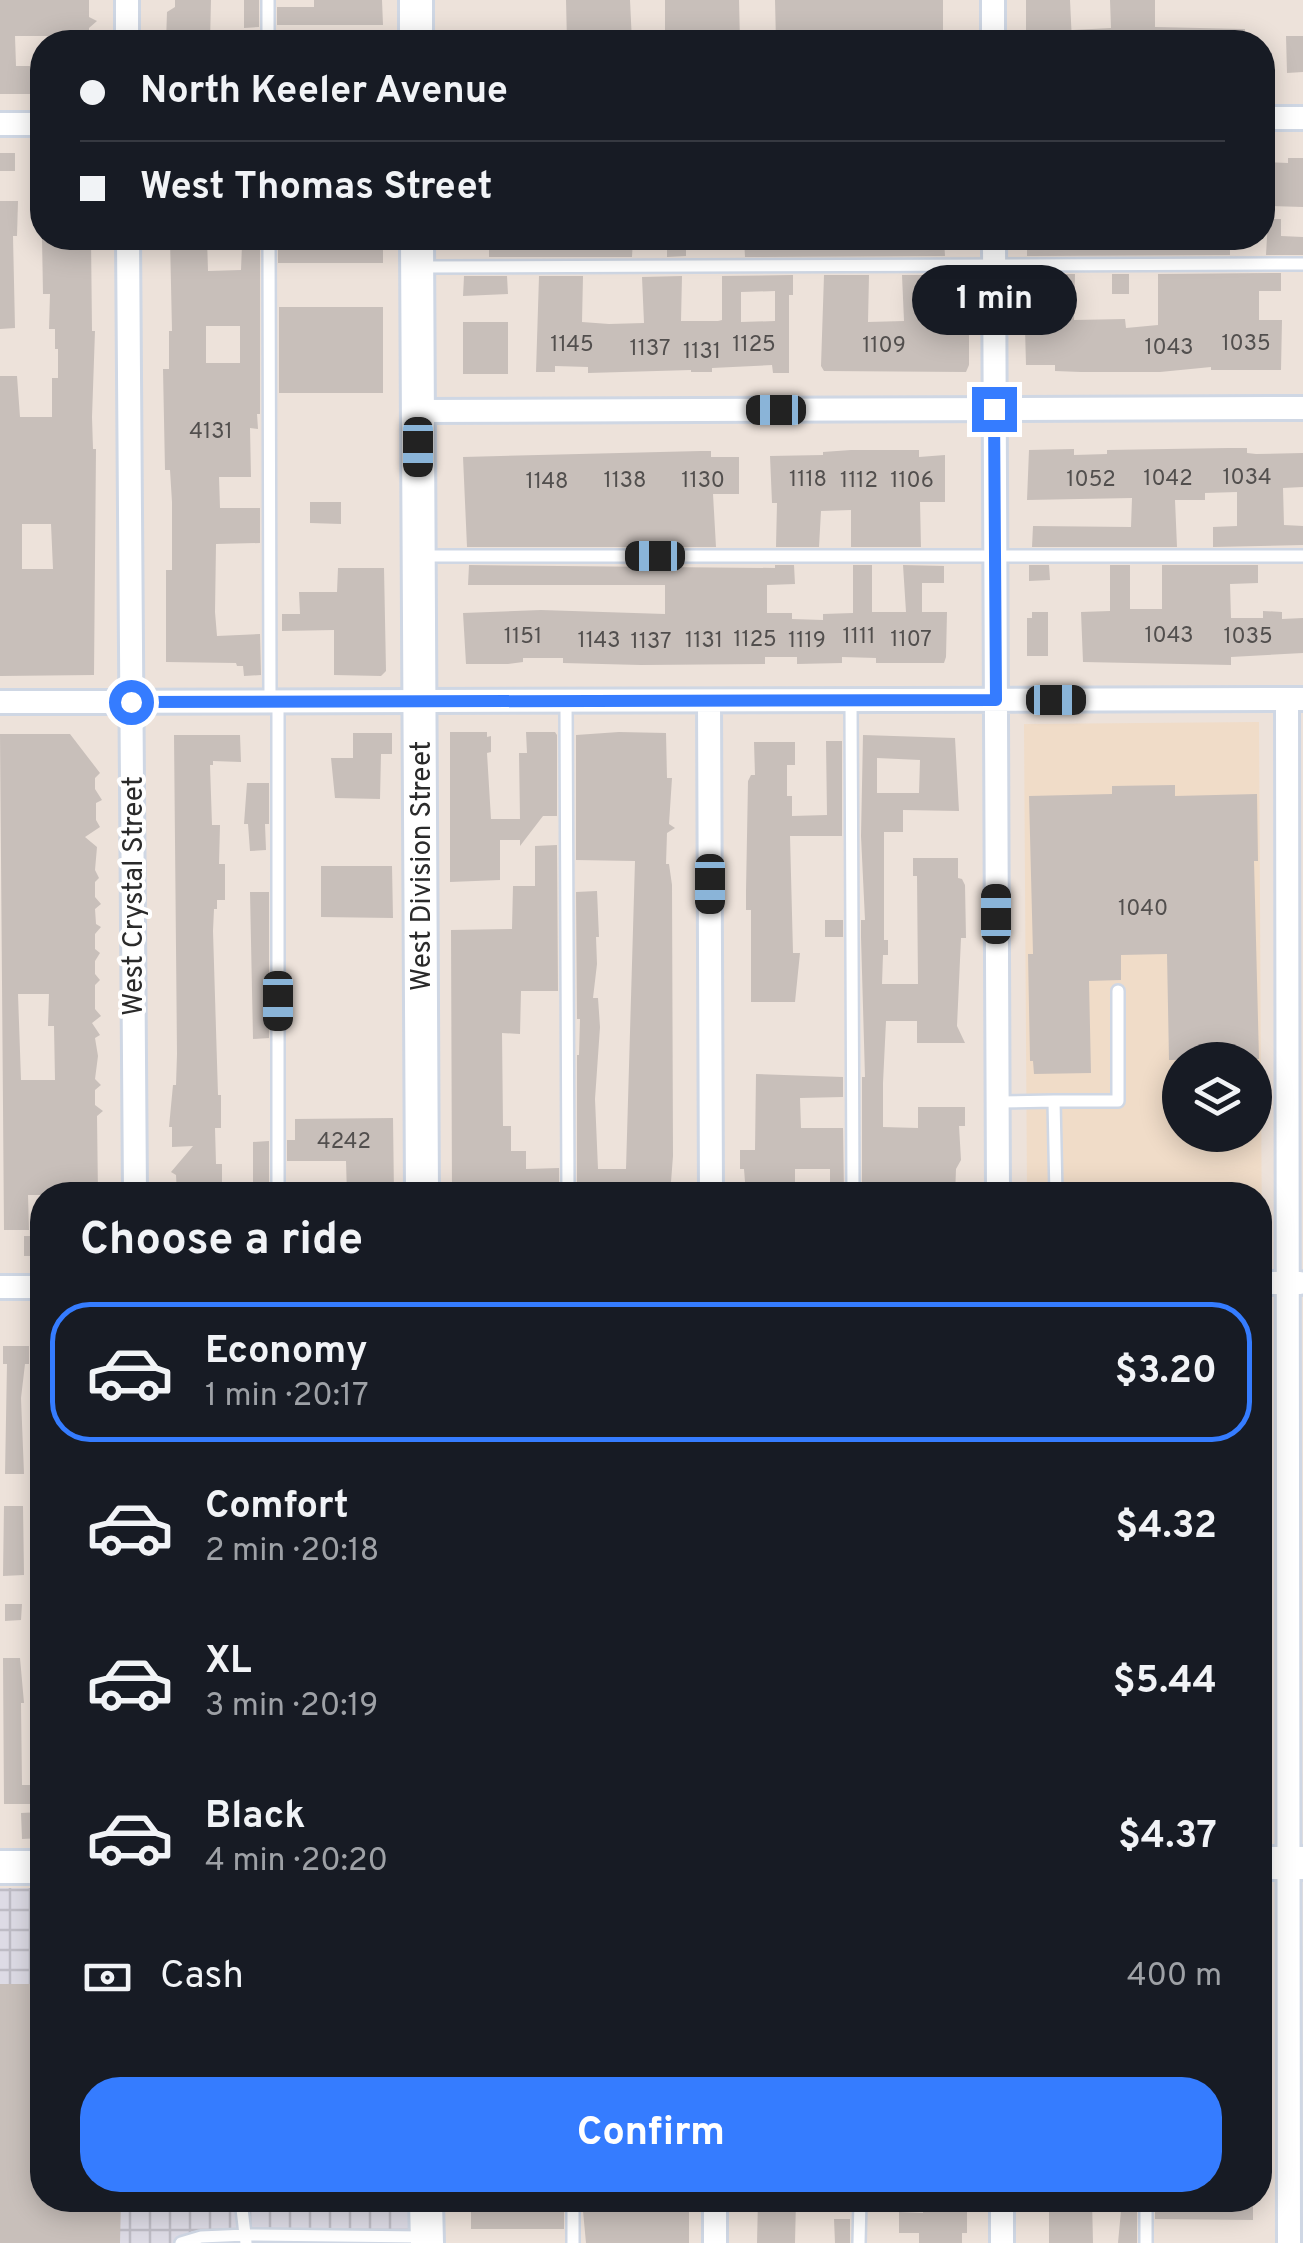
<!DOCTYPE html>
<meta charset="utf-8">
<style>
body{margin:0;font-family:Overpass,sans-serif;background:#242831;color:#f1f3f6;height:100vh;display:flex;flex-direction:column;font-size:38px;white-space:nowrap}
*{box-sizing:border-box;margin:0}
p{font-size:32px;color:#9ea1a6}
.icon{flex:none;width:55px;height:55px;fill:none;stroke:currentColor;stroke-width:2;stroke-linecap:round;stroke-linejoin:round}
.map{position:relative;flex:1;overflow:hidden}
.drawer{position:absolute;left:30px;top:1182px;width:1242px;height:1030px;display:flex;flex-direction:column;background:#171b24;border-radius:40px;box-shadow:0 5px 25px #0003}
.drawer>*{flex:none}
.banner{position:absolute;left:30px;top:30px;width:1245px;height:220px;border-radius:40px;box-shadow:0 5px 25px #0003;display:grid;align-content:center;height:220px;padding:0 50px;background:#171b24}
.fabs{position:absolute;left:1162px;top:1042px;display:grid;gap:20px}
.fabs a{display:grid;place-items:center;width:110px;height:110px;border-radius:50%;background:#171b24;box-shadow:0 5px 25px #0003;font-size:50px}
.end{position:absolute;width:45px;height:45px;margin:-22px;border:12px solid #357cff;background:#fff;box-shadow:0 0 0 5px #fff}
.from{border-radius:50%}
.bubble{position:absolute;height:70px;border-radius:35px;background:#171b24;box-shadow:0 5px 25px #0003;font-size:32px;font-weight:700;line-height:70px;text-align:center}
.car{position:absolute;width:30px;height:60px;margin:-30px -15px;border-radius:12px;box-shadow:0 0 8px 2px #0007;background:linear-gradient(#222 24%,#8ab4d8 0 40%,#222 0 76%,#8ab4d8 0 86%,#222 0)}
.banner b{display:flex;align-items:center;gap:35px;height:95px;font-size:38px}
.banner b+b{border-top:2px solid #363941}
.banner i{width:25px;height:25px;background:#f1f3f6}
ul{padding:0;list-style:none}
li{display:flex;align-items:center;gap:30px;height:140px;margin:0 20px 15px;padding:0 30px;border:5px solid transparent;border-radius:40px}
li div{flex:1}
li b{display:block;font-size:38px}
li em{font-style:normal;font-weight:700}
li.on{border-color:#357cff}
li>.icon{width:90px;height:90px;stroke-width:1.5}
h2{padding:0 50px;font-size:45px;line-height:120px}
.pay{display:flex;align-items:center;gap:25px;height:110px;padding:0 50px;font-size:38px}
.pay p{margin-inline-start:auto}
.action{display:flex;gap:20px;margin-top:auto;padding:20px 50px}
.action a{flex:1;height:115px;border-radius:40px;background:#357cff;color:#fff;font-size:40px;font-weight:700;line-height:115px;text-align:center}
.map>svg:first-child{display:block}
.industrial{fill:url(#industrial-grid)}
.education{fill:#f0dcc8;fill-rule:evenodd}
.building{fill:#c8bfba;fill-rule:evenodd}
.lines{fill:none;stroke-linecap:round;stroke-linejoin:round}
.lane-casing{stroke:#cfd7e4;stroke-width:16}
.street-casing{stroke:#cfd7e4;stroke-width:28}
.secondary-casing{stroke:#cfd7e4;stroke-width:38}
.lane{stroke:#fff;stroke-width:11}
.street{stroke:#fff;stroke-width:22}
.secondary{stroke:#fff;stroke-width:32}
.route{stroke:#357cff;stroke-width:12}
.labels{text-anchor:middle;stroke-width:8;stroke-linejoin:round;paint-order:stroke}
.number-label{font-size:22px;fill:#524f4e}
.street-label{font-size:28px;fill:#2a2a2a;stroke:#fff}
</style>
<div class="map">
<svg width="1303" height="2243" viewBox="0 0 1303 2243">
<defs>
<pattern id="industrial-grid" width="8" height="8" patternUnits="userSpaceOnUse" patternTransform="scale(2.5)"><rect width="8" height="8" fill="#dddbe5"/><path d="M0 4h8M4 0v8" fill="none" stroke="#bebcc5"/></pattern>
</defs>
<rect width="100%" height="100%" fill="#ede2da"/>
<path class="industrial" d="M0,1888h42v312h369l1,43h-412z"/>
<path class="education" d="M1259,722l3,534 -2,-61h-233l-3,-471zM1180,1060h75v75h-75z"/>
<path class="building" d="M0,0h89v17l8,4 -8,7v8h-74l1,30h14v7h12v21h-42z
M175,0h36l-1,42h-44l1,-30 8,-5z
M244,0h15v27l-15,1z
M314,0h68l1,25h-106v-18h37z
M566,0h64l2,42h-65z
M665,0h74l1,42h-75z
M775,0h168v42h-167z
M1026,0h44l2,42h-46z
M1110,0h45v27l90,2v13h-171l-1,-12 38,-2z
M1286,36h17v36l-16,1z
M0,153h15v18h-15z
M1288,158h15v49l-35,-1v-5h-6v-39l26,1z
M0,201h18l-1,35h-4l2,92 -15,1z
M1268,219h13v17l22,1v18h-37z
M42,238h49l1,93h3l-3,86 1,32h3l-2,226 -94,1v-300h17l3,41h32v-39h6v-29h-3v-20h-6l1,-35h-7zM22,524h29l2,45h-31z
M170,238h37l1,33 33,-1 1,-25h4v-7h14v176h-3l1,15 -8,-1 1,49h-32l1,31h40v35l-44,1 -1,68 2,24 43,-2 1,41 -17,1 -1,-10h-6l-1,-3 -70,-1v-92h6v-68l-2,-32h-5l-2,-101h6v-38h3zM206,326h34v37h-34z
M278,238h105v25h-105z
M667,238h19v18l-19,1z
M744,238h200l1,18 -200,1z
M1027,238h203v17l-203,1z
M489,239h144l-1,18h-143z
M1281,273v18h-22v29h23l-1,50h-70v-3l-51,5h-79l-26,-1v-6h-29l-1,-37h28v-6l5,-1 -1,-29 -31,-1v-17h49l-1,46 51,-1 1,9 32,-3v-51z
M1112,274h17v20h-17z
M793,275v20h-4v78h-16l-1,-8 -60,3v4h-21v-2l-103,3v-6l-33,-1v6h-19l3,-96h44l-1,46 27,2 35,-1 -2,-46 40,-1 -1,45h37l4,-1v-44zM775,291v30l-34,1v-30z
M824,275h45l-1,47 36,-1 -2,-46h44l-2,46h25v44l-3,7 -142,-1 -3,-5z
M464,276h43l1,18 -45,2z
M279,307h104v86h-104z
M463,322h45v52h-45z
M1228,448h19v5l9,1 47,-1v34l-20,1 1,37 19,1v19l-90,2v-20l24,-1v-34l-32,1v7h-30l2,47h-145l1,-21 98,1 1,-29 -105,2 2,-50 45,-1v6l33,-1v-4z
M851,450h68v7l26,-2v47h-25l1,45h-70v-37l-30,1 -2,36h-43l1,-44h-5l-2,-47 53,-1v-3z
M701,451h10v6h28v37h-26l3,53h-249l-4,-90z
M310,502h31v22l-31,-1z
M469,565l306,3v-3h19l1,19 -28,1v28h25v6l31,1v-6l30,-1v-48h19v47h34l-3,-47 41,1v17h-22v29h25l-1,45 -2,6h-68v-5l-34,-1v6l-45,1v-7h-32v7l-124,1 -78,-2v-5h-40v4l-15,2h-42l-3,-51 78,-3 124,4v-29h-197z
M1029,565h20l1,15 -21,1z
M1110,565h20v44h32v-44h96v18l-28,1 1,34h32v-7l19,1v7l21,-1v35l-72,4v8l-148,-3 -2,-50 29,-1z
M338,568h46l2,103 -5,5 -47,-1v-45l-52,1v-17h18l-1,-22h38z
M1032,612h16v44h-21v-38h5z
M450,732h37v5l4,-1v16l-4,1 4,66h29l-1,-66h8l-1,-21h29l2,3v81h-14l-23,30v-6h-20v40l-50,2z
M619,732l47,1 1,45h5l-3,46 6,4 -8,5 -1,31h3l3,21 1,271 -3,39h-41v-8h-29v8h-23v-140h2l1,-36h-3l-1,-127 21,-1 2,46h-3l1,27 -4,34h5l2,29 -5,72 3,70h28l9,-308 -59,-1v-125z
M353,733h39v21h-11l-1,45 -45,-1 -4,-40h22z
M0,734h70l30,39 -5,5v11l7,11 -6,3v17l4,7 -15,10 12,10 -2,23 4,8 -4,4v15l6,7 -6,5 1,15 5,3 -6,7v15l5,4 -5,8v13l5,6 -5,5v24l6,7 -9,7 8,12 -5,3 3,18 -3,23 6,6 -6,5v15l8,6 -6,5 1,79h-70l1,35h-25zM18,994h31l-1,32h6l1,54h-34z
M174,735h66l1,27 -28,-1v4h-3l2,60h8l-1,39h6v36h-8v9h-3l-1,22 5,164h3v33h-6l1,36h6v31h-45l-1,-20 -5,-3 22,-26 -21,1v-20h-3l4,-42h3l1,-31z
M863,735l92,3 4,73 -56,-1v22h-19v108h4v15h-5l-1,29h36l-1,-108h-4v-18h45v20l4,1 3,6 1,53h-5l-4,88 8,17h-48v-22h-31l-3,62v44l35,1v-21h47v19h-6l2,34 -5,9 -1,26 -93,-2v-116h3l-4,-140v-17h4l-4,-84zM877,758l43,2 -1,33h-42z
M826,741h16v95h-52l3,117h7l-5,49h-44v-92h-5v-19l2,-110 3,-6h4l-1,-33h41v23h-8v31h5v20l35,-1z
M247,783h22v41h-4l1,26 -16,1 -2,-27h-4z
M1175,785v11l82,-2 1,67h-4l5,198 -90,1 -2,-106 -46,1v25l-32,1 2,92 -57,1 -1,-13h-3l-2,-107h5l-4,-158 83,-2v-8z
M557,845l1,146h-37l-1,43 -18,-1 1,93h8v25h15v18l33,-1v27h-107l-1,-265 61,-1 1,-43h22v-40z
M321,866h71l1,52 -72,-1z
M250,892h19v146l-16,1z
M825,920h18v17h-18z
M756,1074l87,3v20l-43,1 1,30h42l1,67h-14v-26h-35v26h-49l-2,-26h-4v-19h15z
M393,1118l1,77h-47l-1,-34h-59v-21h8v-21z
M269,1141v54h-16v-53z
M24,1236h18v20h-18z
M3,1346h26v18h-4l-4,34 3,76h-19l2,-110h-4z
M4,1506h19l1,69 -21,1z
M5,1604h17l-1,16 -16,1z
M3,1658h17l4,45h-3l1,82h8v19h-26z
M42,1812v26l-20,1 -1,-26z
M0,1984h42v216h79l-1,43h-120z
M471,2200h93v29h-93z
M582,2200h107v43h-103z
M758,2200h38l-1,43h-38z
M923,2200h44v33h-5v10h-43v-10h-20v-21l24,1z
M1049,2200h43l1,43h-44z
M1122,2200h15v43h-19z
M1155,2200h98v20l-98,-1z
M834,2219h16v24h-15z"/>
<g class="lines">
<g class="lane-casing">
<path id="lane" d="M268,0v42
M269,238l1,464
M422,267l881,-3
M422,556h881
M851,700l2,495
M278,701v494
M566,701l2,494
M1054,1101h64v-110
M997,1102l57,-1 2,94
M241,2200l5,43
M573,2200v43
M1146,2200v43
M181,2243l20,-6 45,-2 176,2
M859,2243l1,-43"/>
</g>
<g class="street-casing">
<path id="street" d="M127,0v42
M993,0v42
M1262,118h41
M0,124h42
M128,238l7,957
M994,238l4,957
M418,411l885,-3
M1287,699l2,1544
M709,701l2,494
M0,702l1303,-3
M1260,1283h40
M0,1287h42
M715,2200v43
M1002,2200v43"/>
</g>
<g class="secondary-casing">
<path id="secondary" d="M416,0v42
M417,238l5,957
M1260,1863h43
M0,1867h42
M426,2200l1,43"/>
</g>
<use href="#lane" class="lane"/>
<use href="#street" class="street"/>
<use href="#secondary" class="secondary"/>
</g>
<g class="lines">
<path class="route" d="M131,702l865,-2 -2,-291"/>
</g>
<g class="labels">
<g class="number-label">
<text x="1246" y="350">1035</text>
<text x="572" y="351">1145</text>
<text x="754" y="351">1125</text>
<text x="884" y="352">1109</text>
<text x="1169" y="354">1043</text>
<text x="650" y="355">1137</text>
<text x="702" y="358">1131</text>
<text x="211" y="438">4131</text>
<text x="1247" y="484">1034</text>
<text x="1168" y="485">1042</text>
<text x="808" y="486">1118</text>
<text x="1091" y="486">1052</text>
<text x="625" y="487">1138</text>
<text x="703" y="487">1130</text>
<text x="859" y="487">1112</text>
<text x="912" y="487">1106</text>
<text x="547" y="488">1148</text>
<text x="1169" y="642">1043</text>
<text x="523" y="643">1151</text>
<text x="859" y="643">1111</text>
<text x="1248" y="643">1035</text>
<text x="755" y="646">1125</text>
<text x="911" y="646">1107</text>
<text x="599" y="647">1143</text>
<text x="704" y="647">1131</text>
<text x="807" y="647">1119</text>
<text x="651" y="648">1137</text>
<text x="1143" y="915">1040</text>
<text x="344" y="1148">4242</text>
</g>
<g class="street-label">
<text transform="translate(420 866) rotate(-90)" y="10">West Division Street</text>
<text transform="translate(132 896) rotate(-90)" y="10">West Crystal Street</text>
</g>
</g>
</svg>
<div class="fabs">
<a><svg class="icon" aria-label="layers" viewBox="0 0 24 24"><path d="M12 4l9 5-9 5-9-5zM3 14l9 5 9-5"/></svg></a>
</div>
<i class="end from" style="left:131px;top:702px"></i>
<i class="end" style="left:994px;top:409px"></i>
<div class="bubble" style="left:912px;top:265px;width:165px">1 min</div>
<i class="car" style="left:776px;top:410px;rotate:270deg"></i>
<i class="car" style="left:418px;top:447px;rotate:180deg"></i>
<i class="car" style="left:655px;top:556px;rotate:270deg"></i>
<i class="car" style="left:1056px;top:700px;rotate:90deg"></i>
<i class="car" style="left:710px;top:884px;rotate:180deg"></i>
<i class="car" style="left:996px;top:914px;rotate:0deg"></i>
<i class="car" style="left:278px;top:1001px;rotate:180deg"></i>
<div class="banner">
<b><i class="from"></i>North Keeler Avenue</b>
<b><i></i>West Thomas Street</b>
</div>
<section class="drawer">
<h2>Choose a ride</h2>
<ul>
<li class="on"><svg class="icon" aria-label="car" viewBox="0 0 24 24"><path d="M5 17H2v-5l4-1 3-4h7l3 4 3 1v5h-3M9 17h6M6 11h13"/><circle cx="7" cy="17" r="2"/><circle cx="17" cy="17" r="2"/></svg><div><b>Economy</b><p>1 min · 20:17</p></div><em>$3.20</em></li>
<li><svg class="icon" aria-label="car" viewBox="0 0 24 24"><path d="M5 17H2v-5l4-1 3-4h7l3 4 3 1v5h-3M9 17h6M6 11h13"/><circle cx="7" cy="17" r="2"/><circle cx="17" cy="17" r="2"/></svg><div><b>Comfort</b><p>2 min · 20:18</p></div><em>$4.32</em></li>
<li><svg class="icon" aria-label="car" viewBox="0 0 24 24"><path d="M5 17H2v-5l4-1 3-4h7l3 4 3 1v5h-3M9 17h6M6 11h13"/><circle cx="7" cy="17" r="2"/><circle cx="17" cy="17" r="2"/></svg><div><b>XL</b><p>3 min · 20:19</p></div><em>$5.44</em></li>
<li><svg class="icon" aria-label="car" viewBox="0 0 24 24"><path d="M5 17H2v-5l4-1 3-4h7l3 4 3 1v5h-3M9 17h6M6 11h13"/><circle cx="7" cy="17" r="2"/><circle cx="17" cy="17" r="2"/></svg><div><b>Black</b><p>4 min · 20:20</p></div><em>$4.37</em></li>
</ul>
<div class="pay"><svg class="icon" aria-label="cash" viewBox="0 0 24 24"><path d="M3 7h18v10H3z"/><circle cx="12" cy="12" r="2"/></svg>Cash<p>400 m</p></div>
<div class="action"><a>Confirm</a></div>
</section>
</div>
